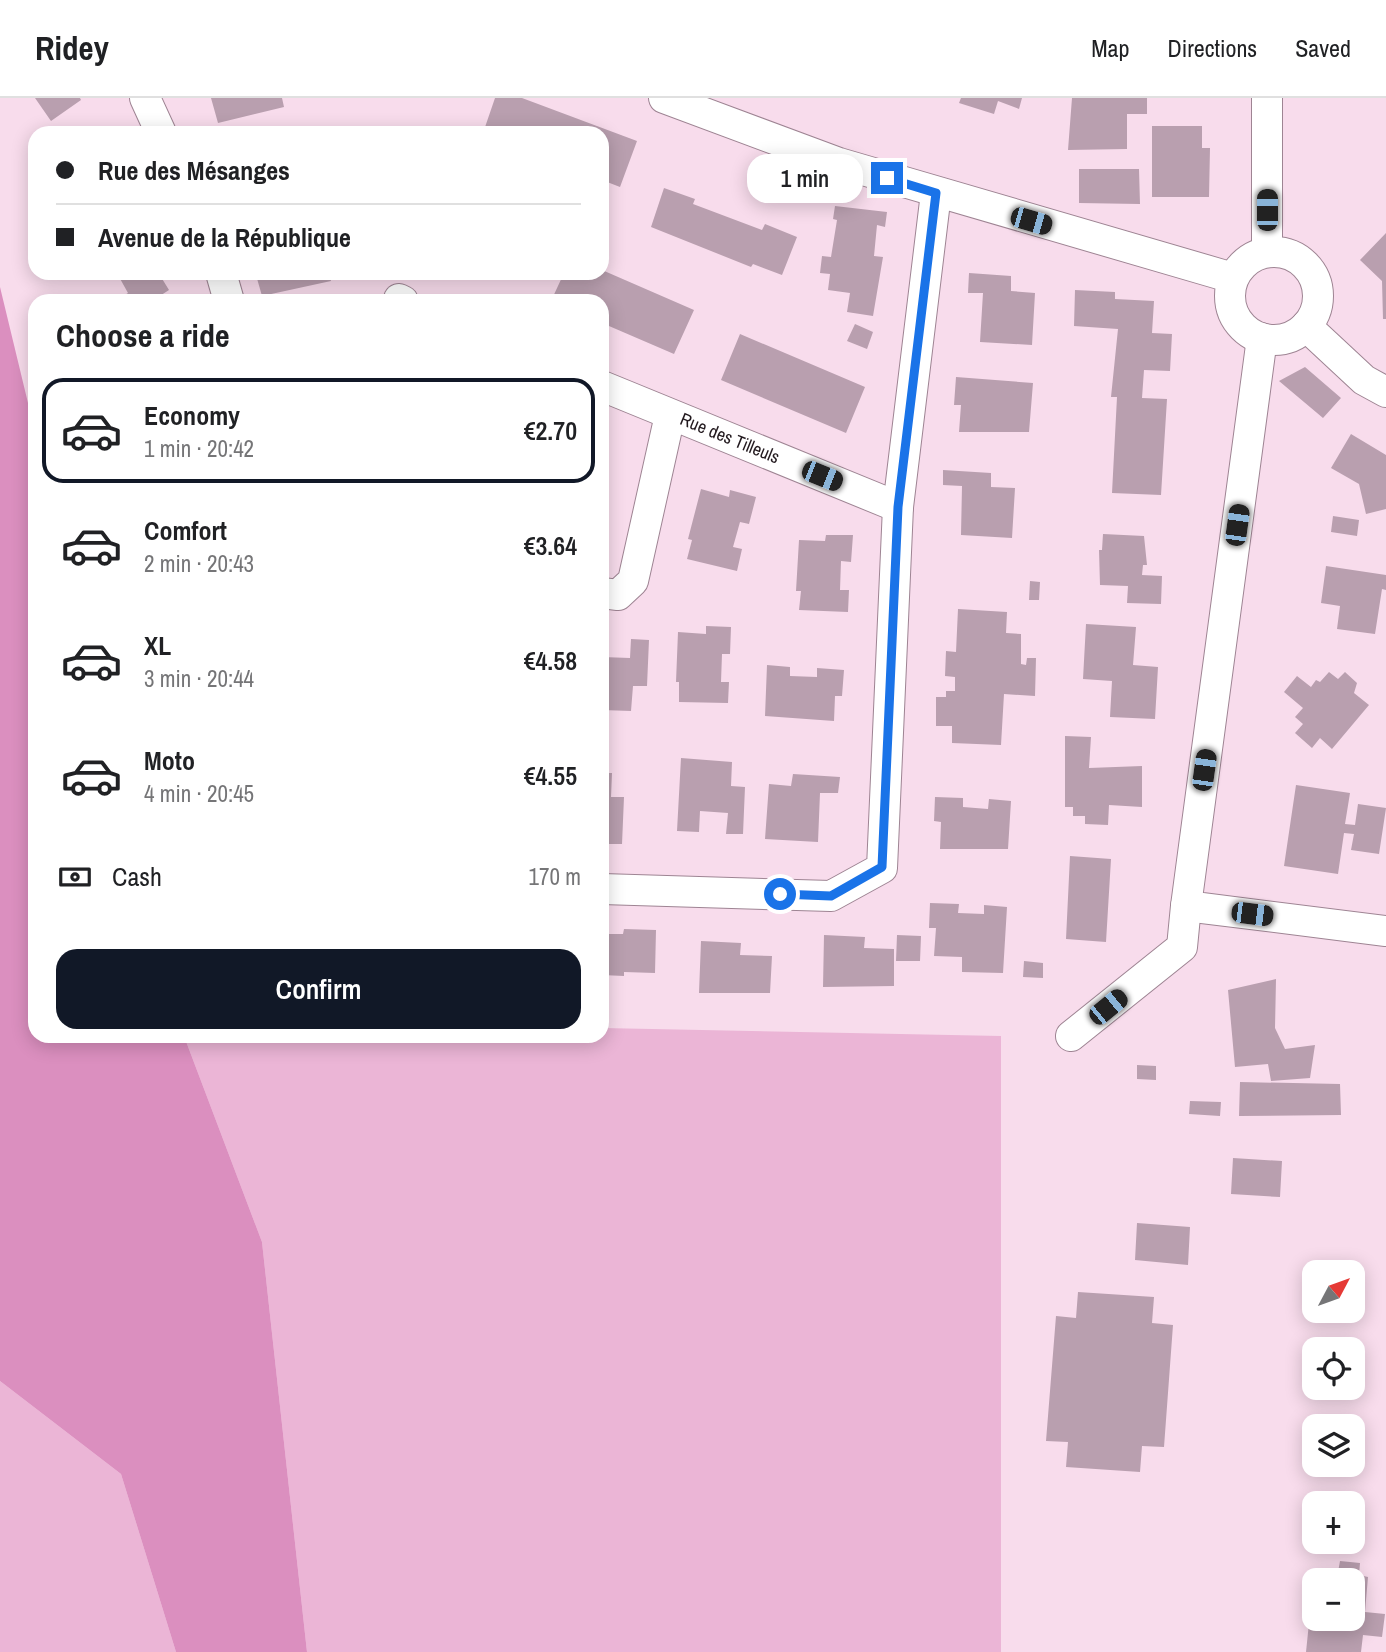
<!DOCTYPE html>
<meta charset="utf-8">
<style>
body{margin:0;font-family:"Archivo Narrow",sans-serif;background:#f6f6f6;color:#202124;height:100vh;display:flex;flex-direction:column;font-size:26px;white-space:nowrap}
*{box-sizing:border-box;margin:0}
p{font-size:23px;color:#757577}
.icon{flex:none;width:38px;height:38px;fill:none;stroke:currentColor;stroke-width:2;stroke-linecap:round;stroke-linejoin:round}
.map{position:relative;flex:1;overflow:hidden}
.sheet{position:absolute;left:28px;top:196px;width:581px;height:749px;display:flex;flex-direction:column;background:#fff;border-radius:21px;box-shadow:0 4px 18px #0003}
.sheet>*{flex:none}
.hud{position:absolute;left:28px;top:28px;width:581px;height:154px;border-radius:21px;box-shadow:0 4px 18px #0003;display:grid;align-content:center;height:154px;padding:0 28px;background:#fff}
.needle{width:46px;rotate:49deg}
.tools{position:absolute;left:1302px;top:1162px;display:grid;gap:14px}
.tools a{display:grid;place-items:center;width:63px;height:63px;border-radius:14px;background:#fff;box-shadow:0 4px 18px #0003;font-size:35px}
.end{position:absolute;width:32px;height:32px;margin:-16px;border:9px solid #1a73e8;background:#fff;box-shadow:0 0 0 4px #fff}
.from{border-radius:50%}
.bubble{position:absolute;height:49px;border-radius:21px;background:#fff;box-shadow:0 4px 18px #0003;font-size:23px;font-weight:600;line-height:49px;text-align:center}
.car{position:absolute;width:21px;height:42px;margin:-21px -10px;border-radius:9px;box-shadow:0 0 5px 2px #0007;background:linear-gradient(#222 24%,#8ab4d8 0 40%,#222 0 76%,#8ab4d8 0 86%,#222 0)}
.hud b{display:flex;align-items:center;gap:24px;height:66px;font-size:26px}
.hud b+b{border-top:2px solid #e0e0e0}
.hud i{width:18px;height:18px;background:#202124}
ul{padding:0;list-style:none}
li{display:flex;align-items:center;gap:21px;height:105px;margin:0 14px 10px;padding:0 14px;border:4px solid transparent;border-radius:21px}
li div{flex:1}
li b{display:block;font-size:26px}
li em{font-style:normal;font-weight:600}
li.on{border-color:#111827}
li>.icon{width:63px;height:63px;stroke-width:1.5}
h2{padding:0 28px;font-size:32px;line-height:84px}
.pay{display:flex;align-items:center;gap:18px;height:77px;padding:0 28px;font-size:26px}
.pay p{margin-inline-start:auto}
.button{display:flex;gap:14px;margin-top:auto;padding:14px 28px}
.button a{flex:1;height:80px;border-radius:21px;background:#111827;color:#fff;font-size:28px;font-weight:600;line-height:80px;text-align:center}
header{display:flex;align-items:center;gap:42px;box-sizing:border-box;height:98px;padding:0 35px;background:#fff;border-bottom:2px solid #e0e0e0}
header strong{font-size:33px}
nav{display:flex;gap:38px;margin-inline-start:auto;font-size:24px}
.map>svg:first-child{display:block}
.green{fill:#ebb5d6}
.forest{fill:#db8fbf}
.building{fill:#b99faf}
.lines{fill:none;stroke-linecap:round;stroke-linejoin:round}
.minor-casing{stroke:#9e8493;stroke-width:32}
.minor{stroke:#fff;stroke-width:30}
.route{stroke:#1a73e8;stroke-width:9}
.labels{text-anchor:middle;stroke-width:7;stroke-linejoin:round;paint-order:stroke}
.street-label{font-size:18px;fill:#22191e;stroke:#f8dcec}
</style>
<header>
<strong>Ridey</strong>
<nav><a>Map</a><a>Directions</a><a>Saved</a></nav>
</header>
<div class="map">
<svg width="1386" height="1554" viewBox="0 0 1386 1554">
<rect width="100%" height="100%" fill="#f8dcec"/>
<path class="green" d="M602,930l399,8v616h-694l-45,-410 -78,-206h418z
M0,1283l121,93 55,178h-176z"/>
<path class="forest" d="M0,189l35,145v604h149l78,206 45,410h-131l-55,-178 -121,-93z"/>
<path class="building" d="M35,0h45l1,2 -30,21z
M211,0h71l2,9 -66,16z
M495,0h27l115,43 -17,46 -18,-7v-47h-119z
M961,0h61l-3,11 -21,-8 -4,13 -35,-11z
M1072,0h75v16h-20v35l-59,1z
M1152,28h50v22h8l-1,49h-57z
M1079,71h60l1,35 -61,-1z
M664,90l31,11 -2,5 69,26 3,-6 32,13 -15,38 -29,-11 -2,3 -100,-40z
M835,108l52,6 -2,15 -8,-2 -3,31 9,1 -10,59 -26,-4 3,-19 -22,-3 2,-16 -10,-1 2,-17 9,1 6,-37 -4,-1z
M1386,135v86h-3l-1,-38 -22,-21z
M602,172l92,40 -20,44 -72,-31v-22h-51l13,-28h38z
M112,175h51l-2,4 8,13 -17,11h-26l-3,-5 5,-3 -10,-18 -4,2z
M268,175h61l2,8 -69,15 -6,-21z
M969,175l42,3v15l24,2 -3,52 -52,-3 3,-49h-15z
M1075,192l40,2v7l39,2 -2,32 20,1 -2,37 -26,-1 -2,28 25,1 -6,96 -49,-2 5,-96h-6l7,-68 -44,-3z
M855,226l18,8 -6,17 -20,-8z
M740,236l125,53 -19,46 -125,-53z
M1305,269l36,31 -18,20 -44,-37z
M956,279l77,6 -4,49h-70l2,-27h-7z
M1351,336l35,21v54l-20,5 -7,-30 -28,-16z
M943,372l48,3v14l24,1 -3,50 -51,-3 1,-49 -19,-1z
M701,391l28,8 1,-7 26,7 -7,27 -9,-2 -7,25 9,2 -5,22 -50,-12 5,-19 -4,-1z
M1333,418l26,4 -2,16 -26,-4z
M1103,436l41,2 3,29h-4l-1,10 20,1 -1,28 -34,-1 1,-17 -28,-1 -1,-35h3z
M826,437h27l-2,27 -10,-1 -1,29h9l-1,22 -49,-2 2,-19h-5l3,-51 26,1z
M1326,468l60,9v15l-4,-1 -7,45 -38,-5 3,-23 -19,-3z
M1030,483l10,1 -1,18h-10z
M958,511l49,3 -1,21 15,1v30l5,1 1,-7h9l-1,38 -31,-2 -3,51 -49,-2v-17h-16v-29h10v-6h9v-14l-10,-1 1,-25 10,1z
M1086,526l50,3 -3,38 25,2 -3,52 -45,-2 2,-36 -29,-2z
M706,528l25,1 -1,27h-8l-1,28h8l-1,21 -49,-1v-20h-3l2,-50 28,2z
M631,541l18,1 -2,46h-14l-2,25 -29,-1v-53l28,1z
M767,567l23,2v9l27,1v-9l27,2 -2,26h-7l-1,25 -69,-5z
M1329,574l9,7 7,-7 12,11 -3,10 15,12 -37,44 -12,-11 -8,10 -17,-15 8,-9 -8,-7 8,-9 -19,-16 13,-16 14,11 5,-7 4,2z
M1065,638l26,1 -2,31 53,-2v41l-33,-2 -1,20 -23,-1v-8h-12v-9h-8z
M681,660l51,4 -1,24 14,1 -2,47h-17l2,-21 -28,-2 -1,21 -22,-1z
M602,675h10l-1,24h13l-2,47h-15l1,-20h-6z
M793,676l47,3 -2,16h-18l-2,49 -53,-3 4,-55 22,2z
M1296,687l54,8 -5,31 10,1 3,-21 28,4 -7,46 -28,-4 3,-16 -10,-1 -6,41 -54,-8z
M935,699l28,1v9l25,2 1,-10 22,2 -3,48h-68l1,-27 -7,-1z
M1070,758l41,3 -5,83 -40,-3z
M930,805l29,1 -1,9 26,1v-9l23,2 -4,66 -41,-1v-15l-28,-1 2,-28h-7z
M624,831l32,1 -1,43 -31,-1v4l-22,-1v-41h21z
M824,837l41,2 -1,11 30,1v37l-71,1z
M897,837l24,1 -1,25h-24z
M701,843l40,2 -1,12 32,1 -2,37h-71z
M1024,863l19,2v15l-20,-1z
M1276,881l-1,49 10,21 30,-4 -5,33 -39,3 -3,-17 -33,3 -7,-77z
M1137,967l19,1v14l-19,-1z
M1240,984l100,2 1,31 -102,1z
M1190,1003l31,1 -1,14 -31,-2z
M1233,1060l49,3 -2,36 -49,-3z
M1137,1125l53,4 -2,38 -53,-5z
M1078,1194l76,5 -2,26 21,2 -9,122 -22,-1 -2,26 -74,-5 2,-25 -22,-1 10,-125 20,2z
M1340,1463l20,2 -1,12 9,2 -3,35 20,2 -3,23 -19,-2 -2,17h-55l6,-58 2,25h39v-39h-39l1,-10 23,2z"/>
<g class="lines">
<g class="minor-casing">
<g id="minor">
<path d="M145,0l16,35"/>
<path d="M664,0l175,65 394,115"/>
<path d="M1267,154v-154"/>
<circle cx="1274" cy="198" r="44"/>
<path d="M221,175l8,28"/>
<path d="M399,201l4,2"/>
<path d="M1306,228l58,54 22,12"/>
<path d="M1262,240l-76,568 200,25"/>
<path id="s1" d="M602,288l296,121"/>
<path d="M602,495l16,2 15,-14 37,-166"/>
<path d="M602,791l229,7 51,-28 16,-361 38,-314"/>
<path d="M1071,938l111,-89 4,-41"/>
</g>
</g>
<use href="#minor" class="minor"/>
</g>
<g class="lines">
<path class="route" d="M780,796l51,2 51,-29 16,-360 38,-314 -49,-15"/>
</g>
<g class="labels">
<g class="street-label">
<text dy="6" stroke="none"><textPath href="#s1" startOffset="138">Rue des Tilleuls</textPath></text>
</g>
</g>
</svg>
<div class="tools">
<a><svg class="needle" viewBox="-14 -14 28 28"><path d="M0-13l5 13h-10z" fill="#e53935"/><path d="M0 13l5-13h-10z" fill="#757577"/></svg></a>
<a><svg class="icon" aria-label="locate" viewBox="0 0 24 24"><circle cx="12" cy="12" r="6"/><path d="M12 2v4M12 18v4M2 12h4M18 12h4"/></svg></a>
<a><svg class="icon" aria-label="layers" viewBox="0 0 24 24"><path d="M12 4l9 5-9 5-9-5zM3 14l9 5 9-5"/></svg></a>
<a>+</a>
<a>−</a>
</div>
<i class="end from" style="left:780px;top:796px"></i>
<i class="end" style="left:887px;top:80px"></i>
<div class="bubble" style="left:747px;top:56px;width:116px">1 min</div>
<i class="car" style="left:1267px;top:112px;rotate:0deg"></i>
<i class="car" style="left:1031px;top:123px;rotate:106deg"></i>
<i class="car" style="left:822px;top:378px;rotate:112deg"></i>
<i class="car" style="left:1237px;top:427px;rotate:8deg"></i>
<i class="car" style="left:1204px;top:672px;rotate:8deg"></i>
<i class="car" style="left:1252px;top:816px;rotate:97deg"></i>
<i class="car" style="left:1108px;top:909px;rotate:51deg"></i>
<div class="hud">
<b><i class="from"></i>Rue des Mésanges</b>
<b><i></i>Avenue de la République</b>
</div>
<section class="sheet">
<h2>Choose a ride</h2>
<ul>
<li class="on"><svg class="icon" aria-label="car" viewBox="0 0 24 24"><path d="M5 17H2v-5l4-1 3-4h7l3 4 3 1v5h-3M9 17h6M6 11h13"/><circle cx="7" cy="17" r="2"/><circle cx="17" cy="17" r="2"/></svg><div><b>Economy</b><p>1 min · 20:42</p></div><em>€2.70</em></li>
<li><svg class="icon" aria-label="car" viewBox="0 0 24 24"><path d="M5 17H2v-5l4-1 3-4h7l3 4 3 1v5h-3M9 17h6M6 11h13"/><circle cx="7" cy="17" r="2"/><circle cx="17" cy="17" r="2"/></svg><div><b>Comfort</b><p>2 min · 20:43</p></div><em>€3.64</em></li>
<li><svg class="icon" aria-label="car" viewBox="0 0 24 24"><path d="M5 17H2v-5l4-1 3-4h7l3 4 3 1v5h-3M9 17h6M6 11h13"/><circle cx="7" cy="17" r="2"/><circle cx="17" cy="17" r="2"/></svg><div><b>XL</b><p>3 min · 20:44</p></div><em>€4.58</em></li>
<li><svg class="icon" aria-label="car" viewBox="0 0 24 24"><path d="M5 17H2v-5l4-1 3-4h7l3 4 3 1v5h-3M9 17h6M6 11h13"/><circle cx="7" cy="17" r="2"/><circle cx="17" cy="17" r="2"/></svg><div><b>Moto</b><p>4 min · 20:45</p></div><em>€4.55</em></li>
</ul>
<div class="pay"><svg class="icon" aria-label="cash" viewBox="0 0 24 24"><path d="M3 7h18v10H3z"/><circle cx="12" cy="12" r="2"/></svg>Cash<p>170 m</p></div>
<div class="button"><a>Confirm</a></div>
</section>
</div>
